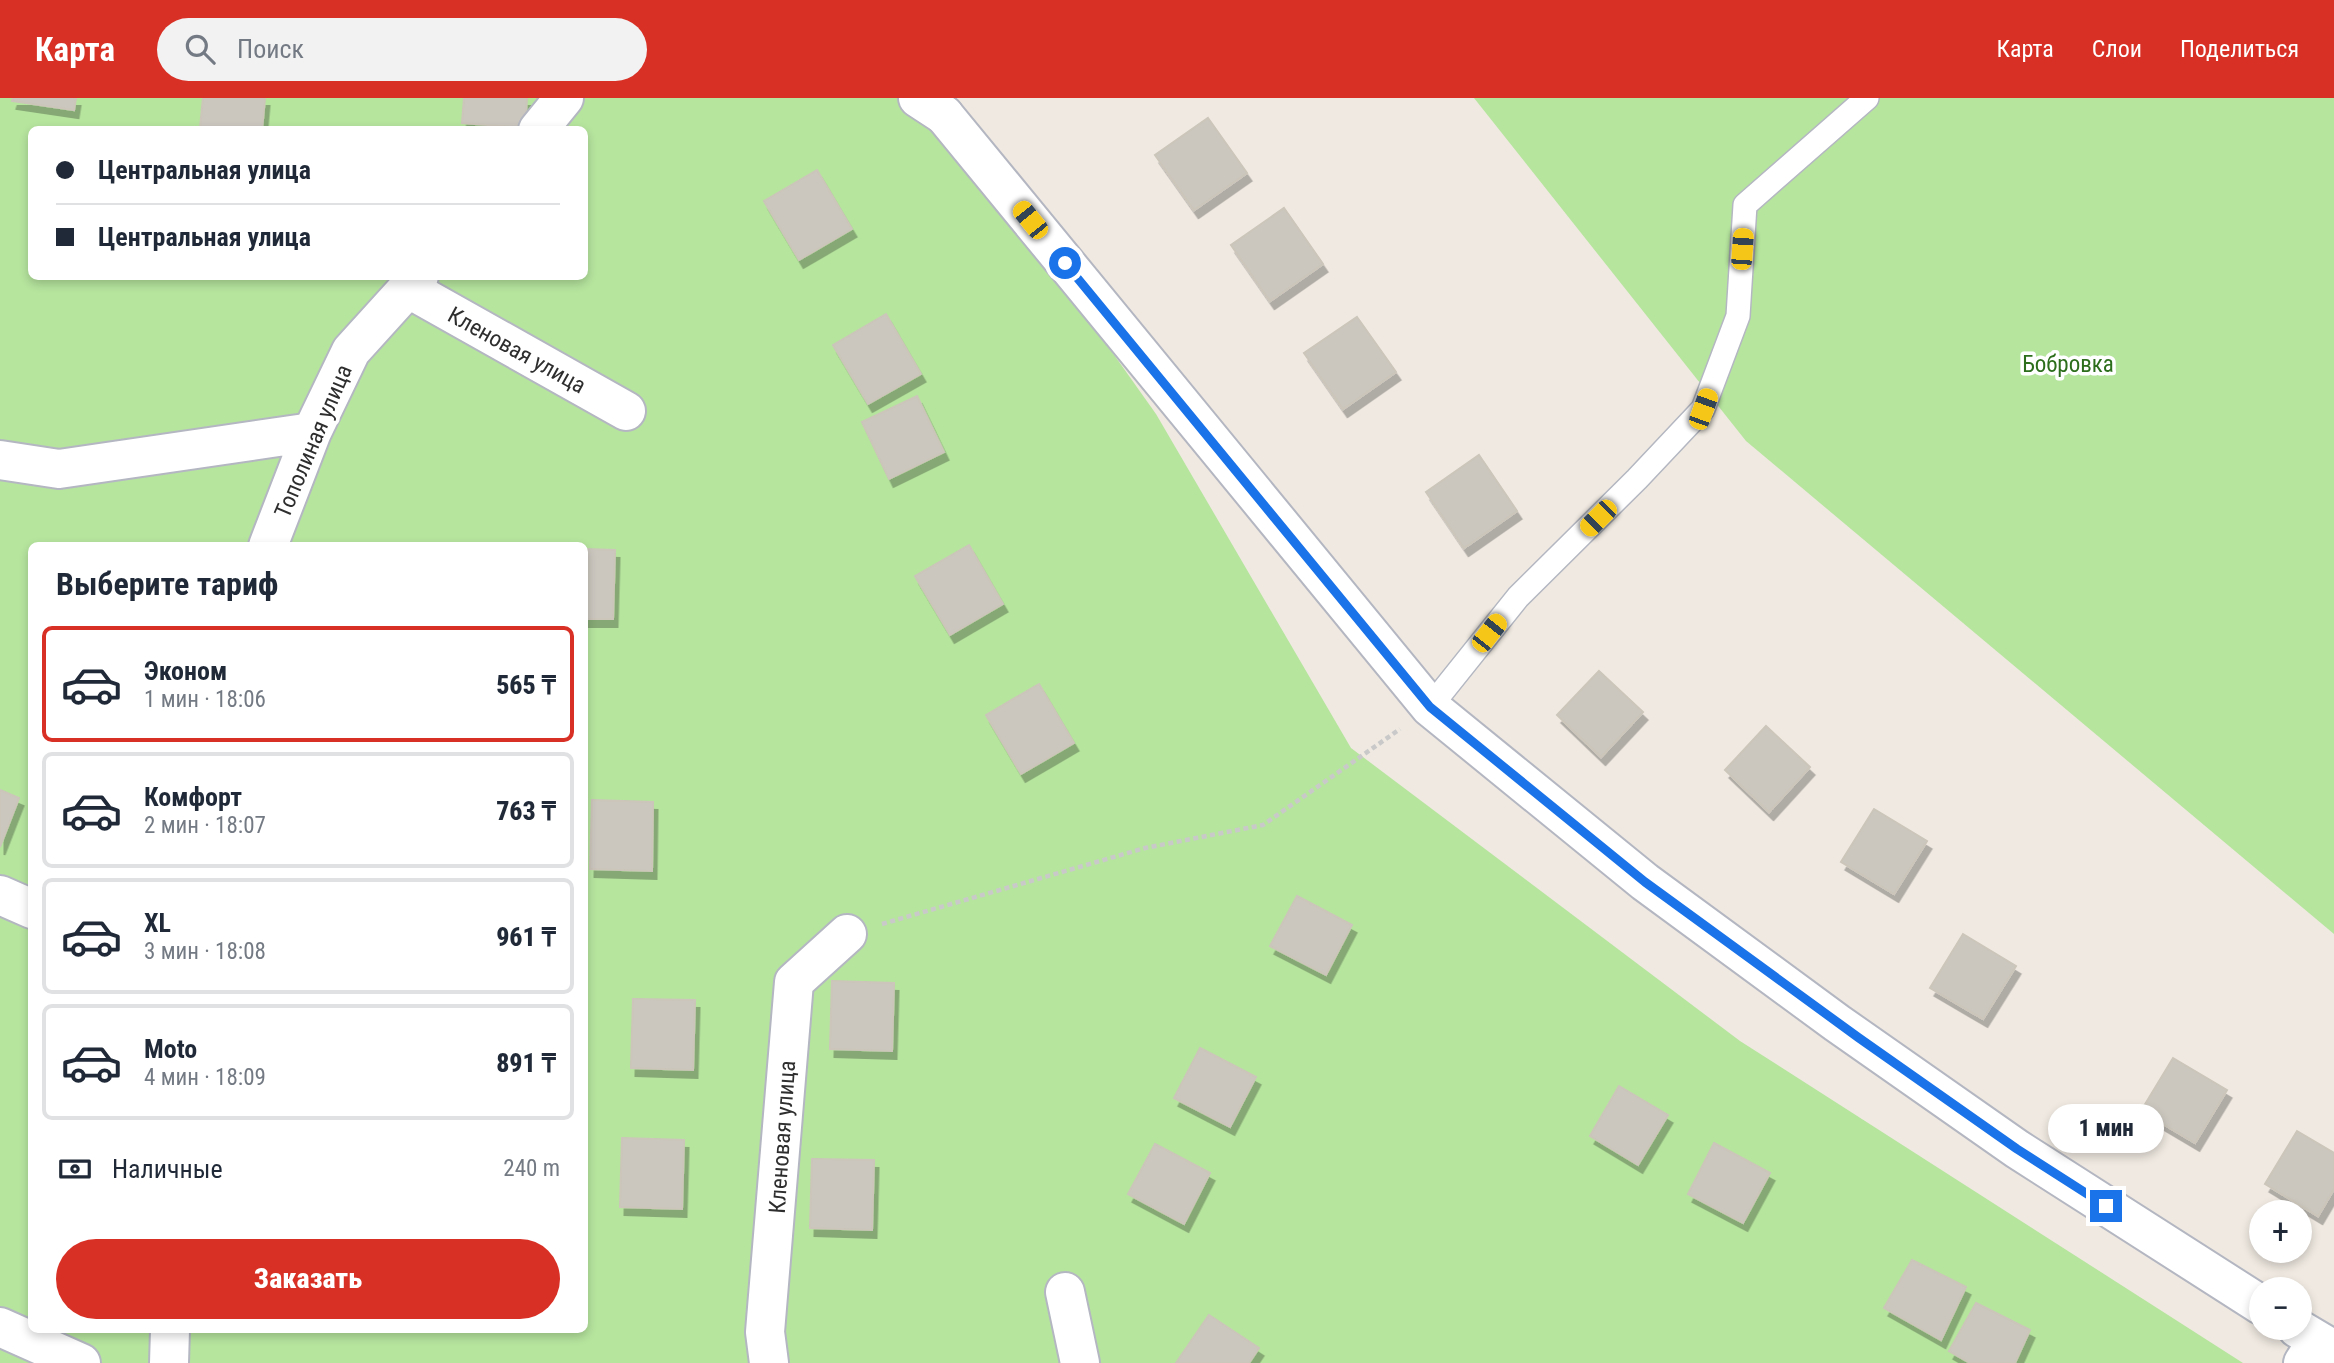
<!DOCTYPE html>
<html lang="ru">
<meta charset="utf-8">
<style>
body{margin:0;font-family:"Roboto Condensed",sans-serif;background:#f2f2f3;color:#1f2937;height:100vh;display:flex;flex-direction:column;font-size:26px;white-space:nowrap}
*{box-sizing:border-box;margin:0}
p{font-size:23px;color:#747a83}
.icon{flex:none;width:38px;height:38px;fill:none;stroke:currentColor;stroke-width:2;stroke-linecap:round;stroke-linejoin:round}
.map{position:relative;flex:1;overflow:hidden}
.sheet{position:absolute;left:28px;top:444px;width:560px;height:791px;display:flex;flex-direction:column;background:#fff;border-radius:10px;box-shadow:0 4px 10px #0003}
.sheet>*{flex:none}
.banner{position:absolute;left:28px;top:28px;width:560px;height:154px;border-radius:10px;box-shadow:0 4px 10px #0003;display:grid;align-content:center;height:154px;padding:0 28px;background:#fff}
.controls{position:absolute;left:2249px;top:1102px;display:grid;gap:14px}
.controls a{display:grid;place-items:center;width:63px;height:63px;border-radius:50%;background:#fff;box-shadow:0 4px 10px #0003;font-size:35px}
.end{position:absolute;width:32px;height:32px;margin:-16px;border:9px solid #1a73e8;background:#fff;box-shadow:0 0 0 4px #fff}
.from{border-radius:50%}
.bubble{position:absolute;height:49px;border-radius:24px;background:#fff;box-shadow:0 4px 10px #0003;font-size:23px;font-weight:800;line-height:49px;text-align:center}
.car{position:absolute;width:21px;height:42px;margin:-21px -10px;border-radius:9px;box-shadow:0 0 5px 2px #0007;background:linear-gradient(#f5c518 24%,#345 0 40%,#f5c518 0 76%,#345 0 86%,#f5c518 0)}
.banner b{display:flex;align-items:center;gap:24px;height:66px;font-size:26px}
.banner b+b{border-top:2px solid #e0e1e3}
.banner i{width:18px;height:18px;background:#1f2937}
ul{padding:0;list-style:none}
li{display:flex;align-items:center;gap:21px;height:116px;margin:0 14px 10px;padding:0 14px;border:4px solid #e0e1e3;border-radius:10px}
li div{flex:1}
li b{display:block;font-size:26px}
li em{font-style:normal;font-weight:800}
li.active{border-color:#d93025}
li>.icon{width:63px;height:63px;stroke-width:1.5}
h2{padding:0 28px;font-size:32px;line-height:84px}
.pay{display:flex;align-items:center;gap:18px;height:77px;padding:0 28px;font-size:26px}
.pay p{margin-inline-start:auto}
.action{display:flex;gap:14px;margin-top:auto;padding:14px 28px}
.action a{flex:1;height:80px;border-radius:42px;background:#d93025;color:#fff;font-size:28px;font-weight:800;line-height:80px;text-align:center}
header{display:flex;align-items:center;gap:42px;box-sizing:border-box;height:98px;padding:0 35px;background:#d93025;color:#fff}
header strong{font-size:33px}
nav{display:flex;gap:38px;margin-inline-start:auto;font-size:24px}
.search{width:490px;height:63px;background:#f2f2f3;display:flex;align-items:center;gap:18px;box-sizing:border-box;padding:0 24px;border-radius:38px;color:#747a83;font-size:26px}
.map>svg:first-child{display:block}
.green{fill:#b6e59e;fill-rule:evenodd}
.building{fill:#cbc7bf;stroke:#cbc5ba;stroke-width:2;filter:url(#shadow)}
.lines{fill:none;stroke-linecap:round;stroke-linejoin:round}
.service-casing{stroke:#b4b7c1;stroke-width:26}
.minor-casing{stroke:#b4b7c1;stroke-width:42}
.tertiary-casing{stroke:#b4b7c1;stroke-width:42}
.path{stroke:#c9c9c9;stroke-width:4.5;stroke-dasharray:5 3.5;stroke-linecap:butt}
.service{stroke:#fff;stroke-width:23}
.minor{stroke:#fff;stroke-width:38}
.tertiary{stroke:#fff;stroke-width:38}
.route{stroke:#1a73e8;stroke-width:9}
.labels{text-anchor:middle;stroke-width:7;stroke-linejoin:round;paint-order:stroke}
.street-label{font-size:23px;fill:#2e2e2e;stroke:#fff}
.park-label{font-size:23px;fill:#2c6e1b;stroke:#fff}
</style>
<header>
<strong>Карта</strong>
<div class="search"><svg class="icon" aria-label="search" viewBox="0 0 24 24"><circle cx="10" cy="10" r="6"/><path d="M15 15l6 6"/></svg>Поиск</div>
<nav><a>Карта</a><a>Слои</a><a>Поделиться</a></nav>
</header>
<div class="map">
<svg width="2334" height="1265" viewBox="0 0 2334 1265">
<defs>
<filter id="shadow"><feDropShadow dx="4.5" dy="8" stdDeviation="0" flood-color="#0004"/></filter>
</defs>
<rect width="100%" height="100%" fill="#efe9e1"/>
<path class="green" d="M0,0h942l2,17 212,299 195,334 389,293 503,322h-2243zM32,32h552v146h-552zM32,448h552v784h-552z
M1474,0h860v836l-588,-493z"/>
<path class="building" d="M13,0h63l-2,12 -62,-9z
M203,0h62l-3,32 -62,-2z
M464,0h63l-2,30 -63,-5z
M1208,20l39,55 -53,37 -39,-55z
M817,72l35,59 -53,31 -35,-59z
M1284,110l39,56 -53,37 -39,-56z
M886,216l35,60 -53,30 -35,-59z
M1357,219l39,55 -53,37 -39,-56z
M917,298l27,56 -55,27 -27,-57z
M1479,357l38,56 -53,37 -38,-56z
M969,447l34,59 -53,31 -35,-59z
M584,451l31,1 -2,69h-29z
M1599,573l44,41 -42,45 -44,-42z
M1039,586l35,59 -53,31 -35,-59z
M1766,628l44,41 -41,45 -44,-42z
M0,692l19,8 -19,49z
M592,702l61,2 -1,69 -62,-2z
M1874,711l53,32 -33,53 -53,-32z
M1297,798l55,29 -26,50 -56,-29z
M1963,836l53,32 -33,53 -53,-31z
M832,883l62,2 -2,68 -62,-2z
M633,901l62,1 -2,70 -62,-2z
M1200,950l56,29 -26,50 -56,-29z
M2173,960l54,32 -32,53 -54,-32z
M1619,988l49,29 -30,50 -48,-29z
M2297,1033l37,22v36l-16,27 -53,-32z
M622,1040l62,2 -2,69 -62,-2z
M1714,1045l56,30 -27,50 -55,-29z
M1155,1046l55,29 -26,51 -56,-30z
M812,1061l62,1 -2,70 -62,-2z
M1912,1162l54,27 -25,53 -57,-32z
M1976,1205l54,27 -15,33h-45l-21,-12z
M1209,1217l50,33 -10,15h-73z"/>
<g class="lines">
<g class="service-casing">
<path id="service" d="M1430,609l88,-110 119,-118 66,-70 35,-93 7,-111 122,-107"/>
</g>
<g class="minor-casing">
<path id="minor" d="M918,0l26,17
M538,32l26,-32
M409,191l217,122
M0,362l59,9 253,-37
M268,448l44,-114 39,-81 68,-75
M0,797l32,14
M1065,1194l15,71
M0,1229l81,36
M169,1265l1,-33
M769,1265l-4,-31 29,-350 53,-48
M2303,1265l14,-22"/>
</g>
<g class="tertiary-casing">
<path id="tertiary" d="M944,17l486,592 215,175 192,141 180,126 244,156
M2297,1230l37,22"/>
</g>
<path class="path" d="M882,826l263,-76 118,-23 137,-96"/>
<use href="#service" class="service"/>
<use href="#minor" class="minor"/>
<use href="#tertiary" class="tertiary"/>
</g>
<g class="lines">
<path class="route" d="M1065,165l365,444 215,175 214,156 158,111 89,57"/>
</g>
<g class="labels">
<g class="street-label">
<text transform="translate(517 252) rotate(29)" y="8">Кленовая улица</text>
<text transform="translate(313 343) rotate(-67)" y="8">Тополиная улица</text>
<text transform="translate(782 1039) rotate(-86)" y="8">Кленовая улица</text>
</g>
<g class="park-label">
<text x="2068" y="274">Бобровка</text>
</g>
</g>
</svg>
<div class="controls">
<a>+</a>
<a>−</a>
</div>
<i class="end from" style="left:1065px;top:165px"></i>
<i class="end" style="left:2106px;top:1108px"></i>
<div class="bubble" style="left:2048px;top:1006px;width:116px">1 мин</div>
<i class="car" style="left:1030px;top:122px;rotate:321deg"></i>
<i class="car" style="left:1742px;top:151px;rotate:4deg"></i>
<i class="car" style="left:1703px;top:311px;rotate:20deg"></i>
<i class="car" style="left:1598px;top:420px;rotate:225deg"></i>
<i class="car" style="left:1489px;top:535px;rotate:38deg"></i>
<div class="banner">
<b><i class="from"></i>Центральная улица</b>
<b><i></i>Центральная улица</b>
</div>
<section class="sheet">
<h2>Выберите тариф</h2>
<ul>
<li class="active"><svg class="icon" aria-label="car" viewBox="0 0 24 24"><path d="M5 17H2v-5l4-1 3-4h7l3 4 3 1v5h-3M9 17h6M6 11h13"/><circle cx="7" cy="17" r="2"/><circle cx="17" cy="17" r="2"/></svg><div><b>Эконом</b><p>1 мин · 18:06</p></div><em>565 ₸</em></li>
<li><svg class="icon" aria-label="car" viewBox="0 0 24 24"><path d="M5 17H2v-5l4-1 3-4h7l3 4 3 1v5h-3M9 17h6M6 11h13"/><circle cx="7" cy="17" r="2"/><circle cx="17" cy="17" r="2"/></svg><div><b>Комфорт</b><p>2 мин · 18:07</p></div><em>763 ₸</em></li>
<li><svg class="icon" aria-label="car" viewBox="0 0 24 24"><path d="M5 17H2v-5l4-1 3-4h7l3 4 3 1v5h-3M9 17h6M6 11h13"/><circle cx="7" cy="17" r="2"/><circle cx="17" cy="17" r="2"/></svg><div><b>XL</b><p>3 мин · 18:08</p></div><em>961 ₸</em></li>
<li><svg class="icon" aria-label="car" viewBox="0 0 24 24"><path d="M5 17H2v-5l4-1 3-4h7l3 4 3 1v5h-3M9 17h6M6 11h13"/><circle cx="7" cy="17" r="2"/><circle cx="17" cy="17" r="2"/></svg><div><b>Moto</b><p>4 мин · 18:09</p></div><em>891 ₸</em></li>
</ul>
<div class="pay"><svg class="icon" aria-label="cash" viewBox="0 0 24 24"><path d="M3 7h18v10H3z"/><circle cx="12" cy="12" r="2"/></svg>Наличные<p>240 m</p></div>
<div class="action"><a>Заказать</a></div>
</section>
</div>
